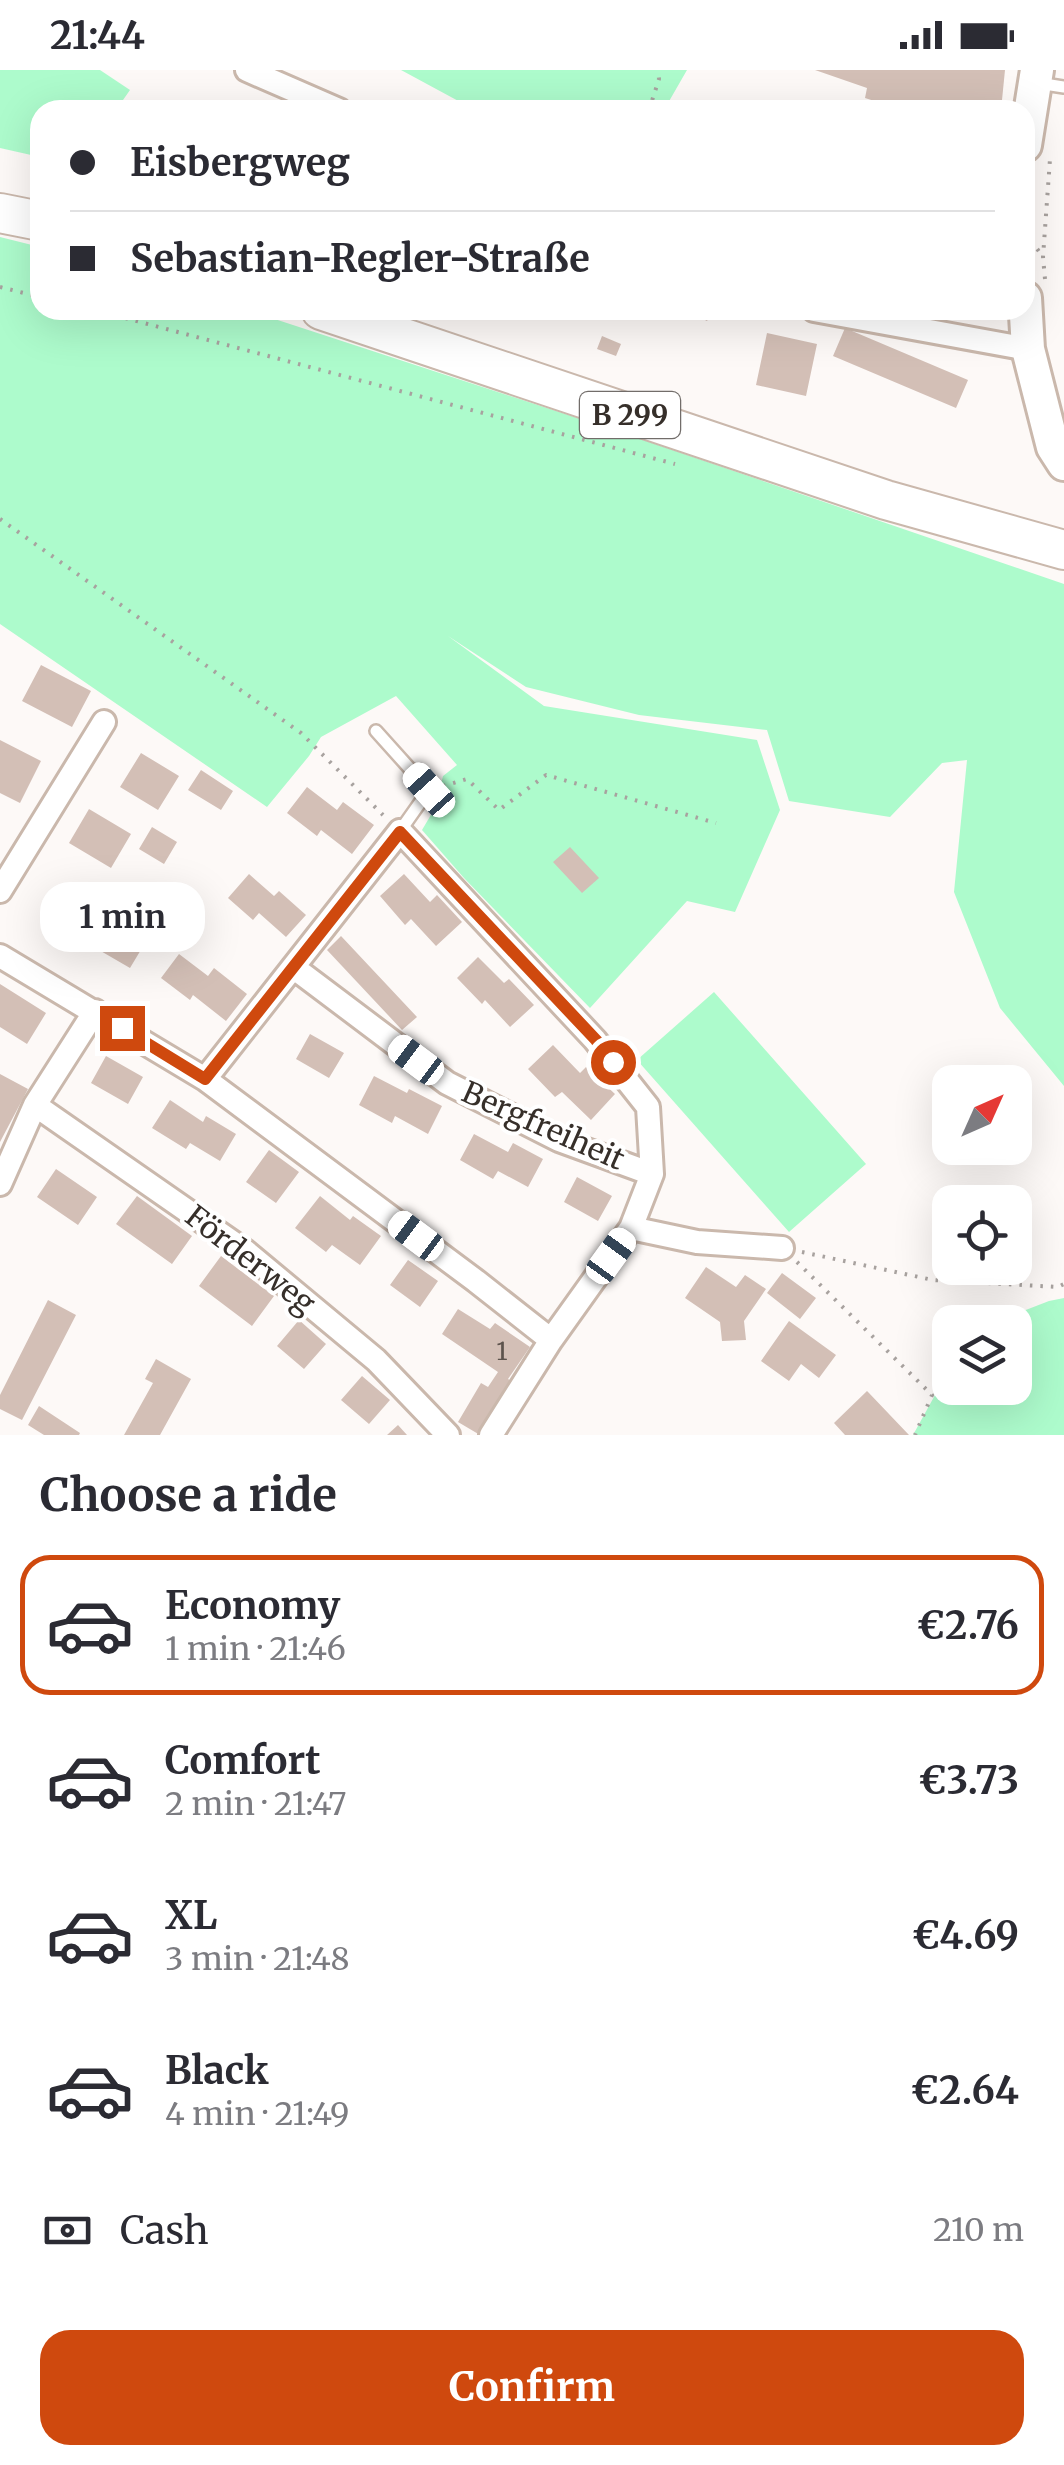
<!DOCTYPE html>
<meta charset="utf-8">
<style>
body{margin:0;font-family:Merriweather,serif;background:#f2f2f3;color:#2b2b33;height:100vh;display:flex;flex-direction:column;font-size:38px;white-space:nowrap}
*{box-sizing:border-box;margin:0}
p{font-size:32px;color:#7c7c81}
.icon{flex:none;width:55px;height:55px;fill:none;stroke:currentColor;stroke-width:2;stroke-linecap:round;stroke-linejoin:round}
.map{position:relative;height:1365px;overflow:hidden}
.sheet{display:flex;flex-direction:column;background:#fff;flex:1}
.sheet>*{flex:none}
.top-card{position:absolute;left:30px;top:30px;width:1005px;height:220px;border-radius:30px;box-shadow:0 10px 40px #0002;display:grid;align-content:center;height:220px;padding:0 40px;background:#fff}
.needle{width:65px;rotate:45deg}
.controls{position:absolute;left:932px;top:995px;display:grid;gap:20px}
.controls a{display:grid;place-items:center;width:100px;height:100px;border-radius:20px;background:#fff;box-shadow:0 10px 40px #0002;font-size:50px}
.end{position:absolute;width:45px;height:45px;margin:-22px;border:12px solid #cf490e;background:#fff;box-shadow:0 0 0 5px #fff}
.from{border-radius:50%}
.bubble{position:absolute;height:70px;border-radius:30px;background:#fff;box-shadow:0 10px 40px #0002;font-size:32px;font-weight:700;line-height:70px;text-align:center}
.car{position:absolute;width:30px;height:60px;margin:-30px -15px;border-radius:12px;box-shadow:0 0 8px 2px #0007;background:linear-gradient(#fff 24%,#345 0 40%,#fff 0 76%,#345 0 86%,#fff 0)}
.top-card b{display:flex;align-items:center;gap:35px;height:95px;font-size:38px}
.top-card b+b{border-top:2px solid #e1e1e2}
.top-card i{width:25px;height:25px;background:#2b2b33}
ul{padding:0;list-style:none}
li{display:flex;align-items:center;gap:30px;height:140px;margin:0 20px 15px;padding:0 20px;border:5px solid transparent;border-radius:30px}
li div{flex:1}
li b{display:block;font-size:38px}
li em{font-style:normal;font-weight:700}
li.active{border-color:#cf490e}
li>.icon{width:90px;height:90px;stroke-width:1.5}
h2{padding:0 40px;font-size:45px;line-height:120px}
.pay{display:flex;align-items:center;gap:25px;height:110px;padding:0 40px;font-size:38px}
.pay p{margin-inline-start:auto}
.primary-button{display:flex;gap:20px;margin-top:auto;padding:20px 40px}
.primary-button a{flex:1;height:115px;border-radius:30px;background:#cf490e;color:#fff;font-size:40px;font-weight:700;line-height:115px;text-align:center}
.status{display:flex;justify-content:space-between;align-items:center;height:70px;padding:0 50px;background:#fff;direction:ltr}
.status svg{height:28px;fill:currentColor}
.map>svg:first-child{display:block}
.green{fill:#adfbcc}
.building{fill:#d3bfb6}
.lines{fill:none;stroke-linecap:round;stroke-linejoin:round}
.lane-casing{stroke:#cab8ac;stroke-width:16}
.street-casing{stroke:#cab8ac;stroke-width:28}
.secondary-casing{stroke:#cab8ac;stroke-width:38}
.primary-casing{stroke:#cab8ac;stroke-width:42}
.path{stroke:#a8a29f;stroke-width:4;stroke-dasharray:2.5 8;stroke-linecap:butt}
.lane{stroke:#fff;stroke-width:11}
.street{stroke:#fff;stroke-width:22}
.secondary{stroke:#fff;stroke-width:32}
.primary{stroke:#fff;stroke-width:38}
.route{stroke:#cf490e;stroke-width:12}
.labels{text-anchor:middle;stroke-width:8;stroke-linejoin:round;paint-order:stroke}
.number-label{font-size:25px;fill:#5d534d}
.shield{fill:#fff;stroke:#726d6a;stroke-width:2.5}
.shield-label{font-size:28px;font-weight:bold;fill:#362f2a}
.street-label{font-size:30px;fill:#362f2a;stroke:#fff}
</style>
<div class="status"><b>21:44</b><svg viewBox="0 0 49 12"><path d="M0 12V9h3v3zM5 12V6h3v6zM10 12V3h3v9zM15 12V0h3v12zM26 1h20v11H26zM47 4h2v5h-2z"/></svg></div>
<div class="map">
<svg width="1064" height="1365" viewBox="0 0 1064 1365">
<rect width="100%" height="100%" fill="#fdf9f7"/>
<path class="green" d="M0,0h100l30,20 -14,20h-76v47l-40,-9z
M401,0h286l-23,40h-189z
M0,167l40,10v63h207l364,119 453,155v502l-64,-78 -46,-116 13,-132 -25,3 -52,54 -101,-16 -22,-71 -128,-15 -113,-28 -78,-51 96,70 213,34 23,70 -45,102 -48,-11 -97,107 -126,-130 -42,-48 13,-22 8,-32 14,-11 -61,-69 -75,41 -12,19 -42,51 -267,-183z
M714,922l152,172 -77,68 -152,-172z
M1064,1228v137h-151l27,-49 10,-13v15h65v-66h-20l54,-21z"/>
<path class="building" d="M815,0h190l-4,40h-48l1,-4 -22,-5 -1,9h-29l-37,-12 2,-10z
M786,30l21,10h-26z
M685,240h28l-6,11z
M845,258l123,52 -12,28 -123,-52z
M767,263l50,11 -11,52 -50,-11z
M602,266l19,8 -5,12 -19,-7z
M41,595l50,26 -19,36 -50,-26z
M0,670l41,21 -21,42 -20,-10z
M141,683l38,23 -21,34 -38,-23z
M201,700l32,21 -12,19 -33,-20z
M307,717l30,23 6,-8 31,23 -22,29 -31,-24 -4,6 -30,-23z
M89,739l42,25 -20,34 -42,-25z
M152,757l25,15 -13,22 -25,-15z
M570,777l29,31 -17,15 -29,-31z
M249,804l25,22 5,-5 27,24 -20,22 -27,-24 -6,7 -25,-22z
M404,804l26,28 7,-7 25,27 -26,24 -25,-27 -6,6 -25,-29z
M85,831l42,24 -3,6 21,12 -15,25 -50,-29 -27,1 -1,-16 21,-4z
M341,866l76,81 -15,13 -75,-80z
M179,884l29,22 6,-8 33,26 -21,27 -33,-26 -3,5 -29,-22z
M478,887l26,26 5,-4 25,26 -24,22 -25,-27 -3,4 -25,-26z
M0,914l46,29 -19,31 -27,-17z
M310,964l34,19 -15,25 -33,-19z
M553,975l27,28 6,-6 29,27 -24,26 -29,-28 -7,5 -27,-28z
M106,986l37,21 -15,27 -37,-21z
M0,1004l28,15 -28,53z
M374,1006l33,17 2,-4 33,17 -14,28 -33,-18 -3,7 -33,-18z
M170,1030l33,22 3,-6 30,18 -16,27 -30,-18 -4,6 -34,-21z
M474,1064l34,18 5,-9 30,16 -15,28 -30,-16 -5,8 -33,-19z
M269,1080l30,22 -23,31 -30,-21z
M56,1099l41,28 -19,28 -41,-28z
M577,1107l35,19 -14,25 -34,-19z
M137,1126l55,40 -20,28 -56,-40z
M320,1126l30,24 3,-4 28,20 -21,29 -28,-20 -6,7 -31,-24z
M221,1186l53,40 -22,30 -53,-40z
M408,1190l30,21 -18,26 -30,-22z
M706,1197l30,20 9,-12 21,14 -22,32 2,19 -24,1 -2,-19 -35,-24z
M782,1203l34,25 -16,21 -33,-26z
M48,1230l28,15 -54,105 -22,-11v-14z
M458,1239l32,20 5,-6 35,24 -22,32 10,6 -31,50h-7l-22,-13 23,-39 7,4 10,-15 -56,-38z
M299,1250l27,24 -22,25 -27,-23z
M789,1251l47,34 -17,23 -18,-14 -12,17 -28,-20z
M156,1289l35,20 -31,56h-36l29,-52 -8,-4z
M362,1306l28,24 -21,24 -28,-24z
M867,1321l2,2 40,42h-64l-11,-12z
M39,1336l41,27 -1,2h-35l-16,-10z
M398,1355l9,10h-20z"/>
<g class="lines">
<g class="lane-casing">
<path id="lane" d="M1038,13l26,4
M376,661l53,59 -29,41"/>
</g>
<g class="street-casing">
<path id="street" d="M247,0l92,40
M814,240l214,39
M0,821l104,-169
M0,886l205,123 271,202 75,59
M293,897l154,116 112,57 93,34
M205,1009l195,-248 195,209 53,67 4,67 -21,54 -80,112 -60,95
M35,1035l210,146 131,109 72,75
M0,1114l35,-79 60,-94
M631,1158l66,14 85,6"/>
</g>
<g class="secondary-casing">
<path id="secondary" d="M1025,75l12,-75
M1025,228l3,51 25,98 11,17"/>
</g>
<g class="primary-casing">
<path id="primary" d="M0,143l40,8
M321,240l565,190 178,50"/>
</g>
<path class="path" d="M649,40l10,-31 -1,-9
M1025,162l18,25
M1045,209l-2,-22 7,-98
M0,217l40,10
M95,240l580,154
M0,449l301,214 82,82
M443,716l24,-7 32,31 47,-35 170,48
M802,1182l131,28 125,7 6,-3
M797,1192l135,133 -17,40"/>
<use href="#lane" class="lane"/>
<use href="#street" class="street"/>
<use href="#secondary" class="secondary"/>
<use href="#primary" class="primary"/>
</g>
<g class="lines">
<path class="route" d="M122,958l83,51 195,-247 196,208 17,22"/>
</g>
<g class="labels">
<g class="number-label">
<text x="502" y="1290">1</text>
</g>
<rect class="shield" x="580" y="322" width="100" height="46" rx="8"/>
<g class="shield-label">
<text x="630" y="355">B 299</text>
</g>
<g class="street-label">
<text transform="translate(543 1056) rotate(24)" y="10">Bergfreiheit</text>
<text transform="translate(250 1190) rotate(38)" y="10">Förderweg</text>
</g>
</g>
</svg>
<div class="controls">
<a><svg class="needle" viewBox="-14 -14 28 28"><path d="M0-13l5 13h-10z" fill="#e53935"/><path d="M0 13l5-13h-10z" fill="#7c7c81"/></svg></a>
<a><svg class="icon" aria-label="locate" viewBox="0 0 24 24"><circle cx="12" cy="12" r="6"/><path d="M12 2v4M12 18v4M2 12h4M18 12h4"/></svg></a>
<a><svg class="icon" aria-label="layers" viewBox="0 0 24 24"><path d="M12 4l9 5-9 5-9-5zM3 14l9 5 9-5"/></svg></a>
</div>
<i class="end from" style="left:613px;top:992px"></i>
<i class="end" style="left:122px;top:958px"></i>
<div class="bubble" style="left:40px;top:812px;width:165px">1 min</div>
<i class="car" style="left:429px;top:720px;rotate:318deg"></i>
<i class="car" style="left:416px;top:990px;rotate:307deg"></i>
<i class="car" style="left:416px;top:1166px;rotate:307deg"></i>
<i class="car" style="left:611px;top:1186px;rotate:36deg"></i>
<div class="top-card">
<b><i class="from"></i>Eisbergweg</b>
<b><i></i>Sebastian-Regler-Straße</b>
</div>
</div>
<section class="sheet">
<h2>Choose a ride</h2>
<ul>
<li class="active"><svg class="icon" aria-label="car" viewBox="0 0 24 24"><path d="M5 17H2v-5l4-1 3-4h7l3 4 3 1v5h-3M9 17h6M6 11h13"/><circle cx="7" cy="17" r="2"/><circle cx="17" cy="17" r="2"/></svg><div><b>Economy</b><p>1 min · 21:46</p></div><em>€2.76</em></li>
<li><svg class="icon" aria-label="car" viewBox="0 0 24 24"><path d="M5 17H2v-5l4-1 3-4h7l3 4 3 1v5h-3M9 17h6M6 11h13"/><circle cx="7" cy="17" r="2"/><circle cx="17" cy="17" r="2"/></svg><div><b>Comfort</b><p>2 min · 21:47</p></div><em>€3.73</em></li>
<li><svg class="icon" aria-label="car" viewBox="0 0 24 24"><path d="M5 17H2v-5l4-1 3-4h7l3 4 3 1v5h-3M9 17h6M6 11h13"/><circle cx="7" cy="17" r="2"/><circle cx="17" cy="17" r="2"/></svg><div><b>XL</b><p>3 min · 21:48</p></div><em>€4.69</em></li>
<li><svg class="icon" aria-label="car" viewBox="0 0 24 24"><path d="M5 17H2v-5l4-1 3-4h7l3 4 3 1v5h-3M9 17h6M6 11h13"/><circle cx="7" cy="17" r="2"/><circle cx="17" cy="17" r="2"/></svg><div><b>Black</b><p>4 min · 21:49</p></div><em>€2.64</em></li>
</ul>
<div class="pay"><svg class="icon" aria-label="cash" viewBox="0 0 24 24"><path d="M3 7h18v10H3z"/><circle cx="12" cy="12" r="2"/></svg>Cash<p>210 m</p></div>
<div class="primary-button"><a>Confirm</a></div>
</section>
